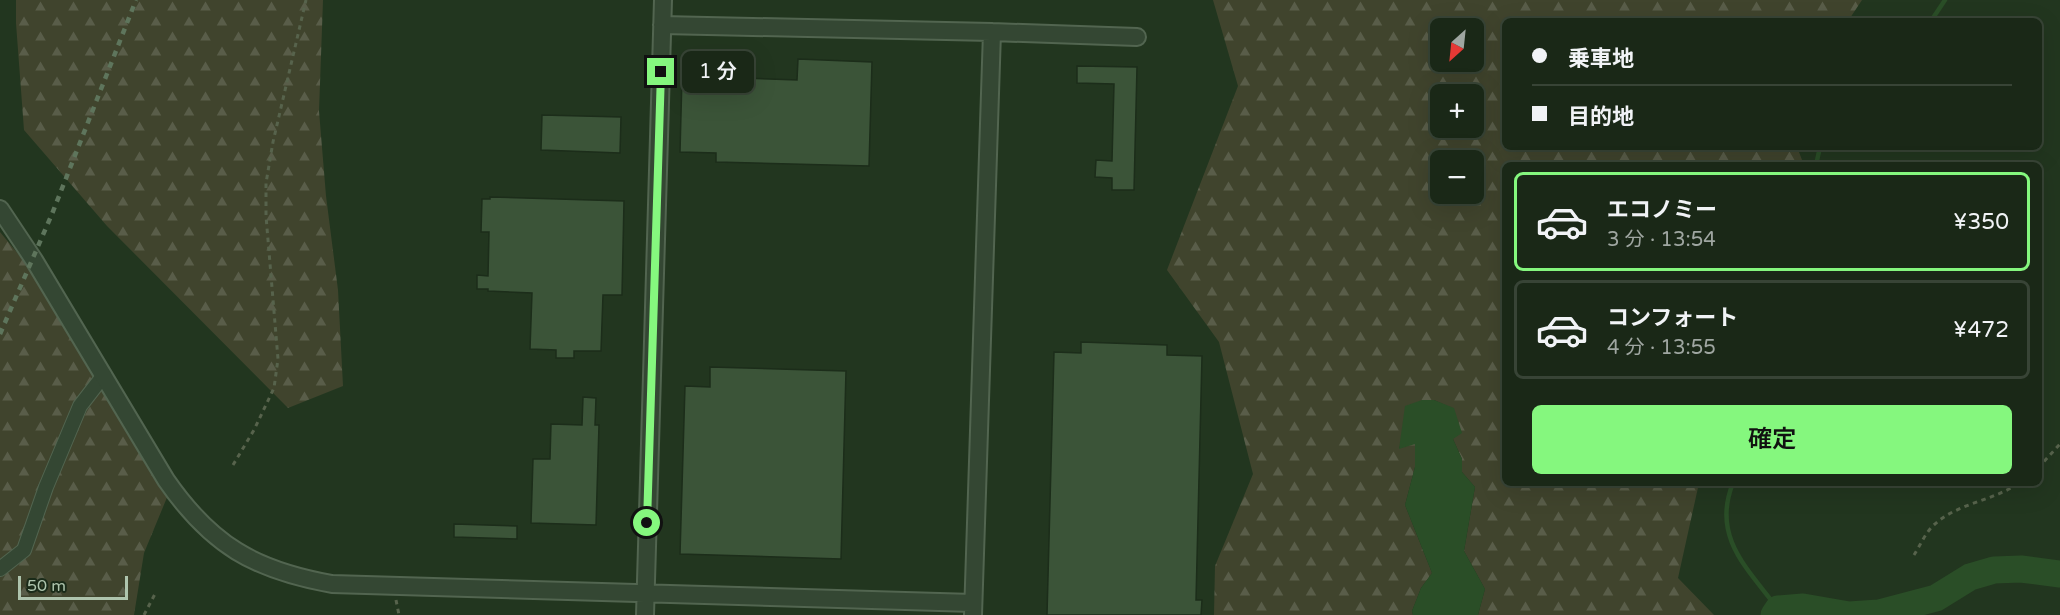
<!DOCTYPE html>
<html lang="ja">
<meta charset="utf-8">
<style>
body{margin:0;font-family:"Varela Round","Noto Sans JP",sans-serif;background:#273424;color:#f1f3f6;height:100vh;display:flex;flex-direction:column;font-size:22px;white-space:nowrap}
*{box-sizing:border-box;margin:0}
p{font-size:20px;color:#9fa6a1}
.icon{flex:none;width:33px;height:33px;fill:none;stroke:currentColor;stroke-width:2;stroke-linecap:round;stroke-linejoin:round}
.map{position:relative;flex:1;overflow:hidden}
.details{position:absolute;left:1502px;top:162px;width:540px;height:324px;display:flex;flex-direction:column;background:#1a2817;border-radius:9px;box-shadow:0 6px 24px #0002,0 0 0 2px #384436}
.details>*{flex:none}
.guide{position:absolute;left:1502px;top:18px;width:540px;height:132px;border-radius:9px;box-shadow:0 6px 24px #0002,0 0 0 2px #384436;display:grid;align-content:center;height:132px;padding:0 30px;background:#1a2817}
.needle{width:39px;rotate:207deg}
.tools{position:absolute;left:1430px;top:18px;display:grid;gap:12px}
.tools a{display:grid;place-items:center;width:54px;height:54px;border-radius:9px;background:#1a2817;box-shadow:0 6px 24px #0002,0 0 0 2px #384436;font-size:30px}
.scale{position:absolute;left:18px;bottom:15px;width:110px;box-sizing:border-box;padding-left:6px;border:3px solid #aec4ad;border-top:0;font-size:16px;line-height:21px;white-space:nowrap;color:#aec4ad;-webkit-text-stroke:4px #1a2b19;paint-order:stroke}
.end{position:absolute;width:27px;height:27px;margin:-14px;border:8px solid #85f77e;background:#111;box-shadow:0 0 0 3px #111}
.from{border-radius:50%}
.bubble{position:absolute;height:42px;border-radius:9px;background:#1a2817;box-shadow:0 6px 24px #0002,0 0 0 2px #384436;font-size:20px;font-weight:600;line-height:42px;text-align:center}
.guide b{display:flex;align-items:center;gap:21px;height:57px;font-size:22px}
.guide b+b{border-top:2px solid #384436}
.guide i{width:15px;height:15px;background:#f1f3f6}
ul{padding:10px 0 0;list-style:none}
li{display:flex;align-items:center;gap:18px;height:99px;margin:0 12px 9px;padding:0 18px;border:3px solid #384436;border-radius:9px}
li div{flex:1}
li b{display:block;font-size:22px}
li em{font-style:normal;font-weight:600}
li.selected{border-color:#85f77e}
li>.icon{width:54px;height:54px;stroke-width:1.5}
.action{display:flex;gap:12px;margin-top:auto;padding:12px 30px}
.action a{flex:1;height:69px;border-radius:9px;background:#85f77e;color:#111;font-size:24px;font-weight:600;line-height:69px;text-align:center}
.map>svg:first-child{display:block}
.forest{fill:url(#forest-firs);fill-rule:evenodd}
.water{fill:#2a4e27}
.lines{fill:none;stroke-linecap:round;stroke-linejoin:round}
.stream{stroke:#2a4e27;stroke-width:4.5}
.river{stroke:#2a4e27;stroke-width:27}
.building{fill:#3b5438;stroke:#1c2d1a;stroke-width:1.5}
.minor-casing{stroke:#526550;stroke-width:16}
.tertiary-casing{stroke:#526550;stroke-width:20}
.path{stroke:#57634c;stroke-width:3;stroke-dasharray:4.5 4.5;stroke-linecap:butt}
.minor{stroke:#344733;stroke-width:14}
.tertiary{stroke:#344733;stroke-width:16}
.rail{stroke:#5e755c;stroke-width:4.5;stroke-dasharray:6 6;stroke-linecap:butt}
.route{stroke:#85f77e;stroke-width:8}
</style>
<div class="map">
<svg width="2060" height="615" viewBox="0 0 2060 615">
<defs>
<pattern id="forest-firs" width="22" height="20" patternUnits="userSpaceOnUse" patternTransform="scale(1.5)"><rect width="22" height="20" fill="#40442d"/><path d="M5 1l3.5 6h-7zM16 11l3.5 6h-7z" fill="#595d49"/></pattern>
</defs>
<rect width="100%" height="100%" fill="#22361f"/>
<path class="forest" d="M16,0h307l-4,111 7,85 12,94 5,96 -55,22 -181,-182 -83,-96 -8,-107z
M1213,0h649l-14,21h-344v126h293l7,18h-300v318h195l-21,95 36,37h-236l7,-26 -21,-38 11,-64 -13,-15v-13l-9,-20 1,-30 -20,-9h-12l-23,48 16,-5v24l-10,38 27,68 -11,15 -9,23 1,4h-199l1,-49 38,-92 -34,-132 -52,-72 71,-184zM1440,28h33v34h-33zM1440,94h33v34h-33zM1440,160h33v34h-33z
M0,232l60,72 108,191 -24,58 -10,62h-134z"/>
<path class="water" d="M1422,400h12l20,8 8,25 -9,6 9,20v13l13,15 -11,64 21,38 -7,26h-65l-1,-4 9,-23 11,-15 -27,-68 10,-38v-23l-16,5 6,-43z"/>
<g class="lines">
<path class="stream" d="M1931,21l14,-21
M1816,165l4,-18
M1733,483c-22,54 15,86 45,126"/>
<path class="river" d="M1774,615l4,-6 25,-2 46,8 30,-2 57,-15 34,-21 24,-7 27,-1 39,5"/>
</g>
<path class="building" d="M798,59l74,3 -3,104 -153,-4v-9l-36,-1 2,-76 115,4z
M1077,66l60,1 -3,123h-22v-12l-17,-1 1,-17 16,1 2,-77 -37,-1z
M542,115l79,2 -1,36 -79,-3z
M490,197l134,4 -2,94h-19l-2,56h-27v7h-18v-8l-26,-1 2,-56 -44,-2v-2h-11v-14l11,1 1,-44h-8l1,-33h8z
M1081,342l86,3v10l35,1 -6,244h6l-1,15h-154l7,-263 27,1z
M710,367l136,4 -5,188 -161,-5 5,-168 25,1z
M583,397l13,1 -1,27h4l-3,100 -65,-2 2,-64h17l1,-35 31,1z
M454,524l63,2v13l-63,-2z"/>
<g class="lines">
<g class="minor-casing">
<path id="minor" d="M0,569l24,-19 22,-63 34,-81 24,-31"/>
</g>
<g class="tertiary-casing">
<path id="tertiary" d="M662,25l330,7 145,5
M0,209l34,51 132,220c45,65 88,90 166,104l641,19
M645,615l18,-615
M973,615l19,-583"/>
</g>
<path class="path" d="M233,465l21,-35 20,-42 4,-29 -12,-143v-33l7,-41 33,-142
M2038,468l22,-24
M1914,555c6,-9 12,-24 21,-31 23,-21 58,-23 84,-41
M396,600l3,15
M144,615l11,-21"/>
<use href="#minor" class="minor"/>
<use href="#tertiary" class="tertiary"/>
<path class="rail" d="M0,334l52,-120 84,-214"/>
</g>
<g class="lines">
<path class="route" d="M647,523l14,-451"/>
</g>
</svg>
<div class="tools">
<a><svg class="needle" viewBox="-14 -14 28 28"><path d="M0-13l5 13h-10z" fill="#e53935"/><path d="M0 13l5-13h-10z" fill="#9fa6a1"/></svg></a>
<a>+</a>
<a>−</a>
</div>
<div class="scale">50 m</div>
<i class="end from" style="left:647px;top:523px"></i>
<i class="end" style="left:661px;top:72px"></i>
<div class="bubble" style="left:682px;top:51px;width:72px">1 分</div>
<div class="guide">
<b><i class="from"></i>乗車地</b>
<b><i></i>目的地</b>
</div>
<section class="details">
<ul>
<li class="selected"><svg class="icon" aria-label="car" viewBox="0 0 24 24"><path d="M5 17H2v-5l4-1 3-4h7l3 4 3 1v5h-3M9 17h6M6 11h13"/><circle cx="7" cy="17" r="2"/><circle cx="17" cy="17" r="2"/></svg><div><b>エコノミー</b><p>3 分 · 13:54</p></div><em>¥350</em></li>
<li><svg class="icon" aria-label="car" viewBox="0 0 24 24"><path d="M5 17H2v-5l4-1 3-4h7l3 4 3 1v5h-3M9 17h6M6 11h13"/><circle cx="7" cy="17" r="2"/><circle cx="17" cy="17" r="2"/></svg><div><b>コンフォート</b><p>4 分 · 13:55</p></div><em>¥472</em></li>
</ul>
<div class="action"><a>確定</a></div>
</section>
</div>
